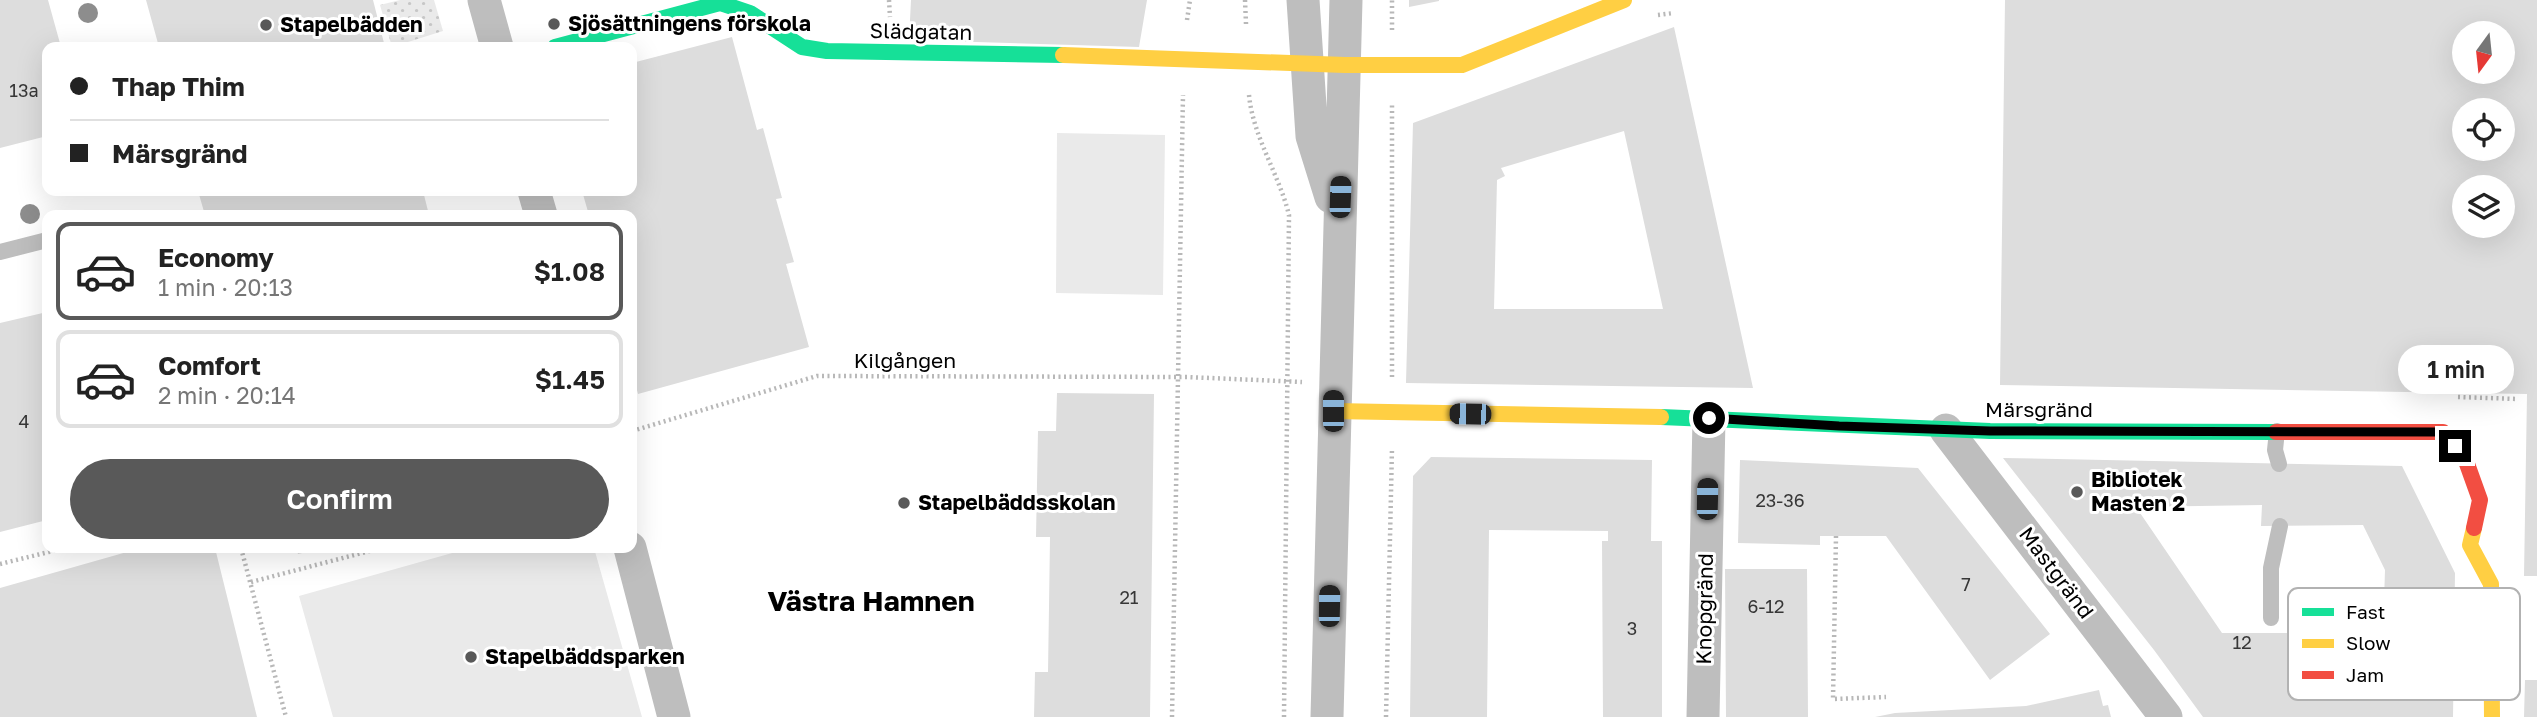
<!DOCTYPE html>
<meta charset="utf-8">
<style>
body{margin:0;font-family:"Golos Text",sans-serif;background:#f6f6f6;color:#222;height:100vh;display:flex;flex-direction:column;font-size:26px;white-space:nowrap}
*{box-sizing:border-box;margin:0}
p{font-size:23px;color:#767676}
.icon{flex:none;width:38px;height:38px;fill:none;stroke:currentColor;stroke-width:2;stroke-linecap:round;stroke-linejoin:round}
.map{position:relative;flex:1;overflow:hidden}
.side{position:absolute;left:42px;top:210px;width:595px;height:343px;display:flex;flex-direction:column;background:#fff;border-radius:14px;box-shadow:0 7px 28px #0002}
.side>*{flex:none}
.hud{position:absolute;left:42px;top:42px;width:595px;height:154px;border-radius:14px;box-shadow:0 7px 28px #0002;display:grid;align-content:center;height:154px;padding:0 28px;background:#fff}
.needle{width:46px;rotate:195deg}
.tools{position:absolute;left:2452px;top:21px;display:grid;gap:14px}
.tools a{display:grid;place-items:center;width:63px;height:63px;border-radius:50%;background:#fff;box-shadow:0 7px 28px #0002;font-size:35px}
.end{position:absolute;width:32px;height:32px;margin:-16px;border:9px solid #000;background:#fff;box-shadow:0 0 0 4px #fff}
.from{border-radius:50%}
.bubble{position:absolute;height:49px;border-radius:24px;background:#fff;box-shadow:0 7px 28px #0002;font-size:23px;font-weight:600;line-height:49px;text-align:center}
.car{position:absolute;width:21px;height:42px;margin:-21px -10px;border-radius:9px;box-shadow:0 0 5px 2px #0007;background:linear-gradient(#222 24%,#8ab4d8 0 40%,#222 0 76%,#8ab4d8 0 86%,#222 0)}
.hud b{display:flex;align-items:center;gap:24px;height:66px;font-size:26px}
.hud b+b{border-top:2px solid #e0e0e0}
.hud i{width:18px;height:18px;background:#222}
ul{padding:12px 0 0;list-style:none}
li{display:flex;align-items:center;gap:21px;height:98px;margin:0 14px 10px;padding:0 14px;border:4px solid #e0e0e0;border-radius:14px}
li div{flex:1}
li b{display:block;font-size:26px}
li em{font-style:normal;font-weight:600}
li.current{border-color:#595959}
li>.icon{width:63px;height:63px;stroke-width:1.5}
.primary-button{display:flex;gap:14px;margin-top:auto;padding:14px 28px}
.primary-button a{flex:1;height:80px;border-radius:42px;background:#595959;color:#fff;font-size:28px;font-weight:600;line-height:80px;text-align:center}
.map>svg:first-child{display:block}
.grass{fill:#eaeaea}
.park{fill:url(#park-dots)}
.building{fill:#ddd;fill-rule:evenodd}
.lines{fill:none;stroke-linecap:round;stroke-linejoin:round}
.path{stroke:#b8b8b8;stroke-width:4.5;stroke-dasharray:2 3.5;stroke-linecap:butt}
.lane{stroke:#bebebe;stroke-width:16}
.street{stroke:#bebebe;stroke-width:33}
.fast{stroke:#16e098;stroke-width:16}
.slow{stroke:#ffcf43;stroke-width:16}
.jam{stroke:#f24e42;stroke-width:16}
.tree{fill:#8d8d8d}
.route{stroke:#000;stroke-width:9}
.poi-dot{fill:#595959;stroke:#fff;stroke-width:2.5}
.labels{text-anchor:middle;stroke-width:6;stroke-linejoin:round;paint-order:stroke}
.number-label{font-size:18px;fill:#373737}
.poi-label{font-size:21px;font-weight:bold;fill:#000;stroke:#fff;text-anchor:start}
.street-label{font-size:21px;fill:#000;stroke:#fff}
.district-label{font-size:28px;font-weight:bold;fill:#000;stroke:#fff}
.key{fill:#fff;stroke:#b2b2b2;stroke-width:2}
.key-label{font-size:19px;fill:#000}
</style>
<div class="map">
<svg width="2537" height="717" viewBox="0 0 2537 717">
<defs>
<pattern id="park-dots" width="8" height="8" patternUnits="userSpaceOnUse" patternTransform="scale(1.75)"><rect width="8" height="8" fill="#eaeaea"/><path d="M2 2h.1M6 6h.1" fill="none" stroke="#c7c7c7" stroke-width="1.8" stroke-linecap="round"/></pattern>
</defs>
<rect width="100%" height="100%" fill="#fff"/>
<path class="grass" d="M1057,133l108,2 -2,160 -107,-2z
M470,548h124l48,169h-309l-34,-121z"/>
<path class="park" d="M400,0h34l9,31 -51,16 -12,-42z"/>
<path class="building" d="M0,0h48l13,47h-14v89l-47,12z
M146,0h227l12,47h-226z
M911,0h236l-8,47 -230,-7z
M1409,0h30v1l-30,6z
M2005,0h532v576h-13l3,-182 -527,-9zM2464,33h38v39h-38zM2464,110h38v39h-38zM2464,187h38v39h-38z
M1674,27l79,361 -347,-5 7,-260zM1624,131l39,178h-169l3,-129 8,-4 -4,-8z
M732,37l25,93 6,-2 19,70 -6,1 18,63 -8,2 23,83 -171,47 -6,-23v-156h-43l-7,-24h50v-128z
M198,191h225l6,24h-224z
M47,312v208l-47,12v-209z
M1057,393l97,1 -4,323h-116l1,-45h13l1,-65 1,-70h-14l2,-106h18z
M1431,457l221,3 -1,81h11v176h-59l-1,-176h6v-10l-119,-1 -2,187h-77l3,-241z
M2003,458l399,8 53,107 -2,144h-250l-49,-67zM2262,505l-1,21 102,-1 22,45 -2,63h-161l-86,-126z
M1740,460l178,8 132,166 -60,46 -104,-144h-66v9l-82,-2z
M141,548h74l42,169h-257v-129z
M296,548h23v1l-21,5z
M1725,569h82l1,148h-82z
M2525,680h12v37h-13z
M2099,690l4,16 5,-1 3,12h-236l20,-4 131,-7z"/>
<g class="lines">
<path class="path" d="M889,0l1,17
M1245,0l1,24
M1658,15l16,-2
M1187,20l3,-20
M1392,30v-30
M1249,95c4,42 30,79 40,120l-5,502
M1392,377v-275
M2458,397l59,2
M632,431l185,-55 370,1 115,5
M1836,536l-3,163 53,-2
M241,548l45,169
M0,564l65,-16
M251,582l130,-34
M1172,717l11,-622
M1386,717l6,-269"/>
<path class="lane" d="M0,252l47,-12
M2277,431l-2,19 4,14
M2271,618v-50l9,-42"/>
<path class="street" d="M484,0l13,47
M1303,0l9,136 19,61
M534,191l7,24
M1946,430l220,287
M630,548l44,169
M1327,717l19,-717
M1703,717l6,-299"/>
<path class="fast" d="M555,47l165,-44 30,10 52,34 25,4 236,4
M1661,417l329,14 286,1"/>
<path class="slow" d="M1063,55l282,10h117l162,-65
M1333,411l328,6
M2474,528l-4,17 21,39 1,133"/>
<path class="jam" d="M2276,432h167l23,29 14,39 -6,28"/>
</g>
<g class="tree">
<circle cx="88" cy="13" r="10"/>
<circle cx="30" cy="214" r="10"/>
</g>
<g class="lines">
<path class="route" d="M1709,418l130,8 151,5 453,1 12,14"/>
</g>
<g class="poi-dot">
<circle cx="554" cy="24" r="7"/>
<circle cx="266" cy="25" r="7"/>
<circle cx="2077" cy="492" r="7"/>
<circle cx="904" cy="503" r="7"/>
<circle cx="471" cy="657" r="7"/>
</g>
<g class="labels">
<g class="number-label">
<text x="24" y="97">13a</text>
<text x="24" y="428">4</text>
<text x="1780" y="507">23-36</text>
<text x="1966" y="591">7</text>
<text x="1129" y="604">21</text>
<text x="1766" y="613">6-12</text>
<text x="1632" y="635">3</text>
<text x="2242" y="649">12</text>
</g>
<g class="poi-label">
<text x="568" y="31">Sjösättningens förskola</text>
<text x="280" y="32">Stapelbädden</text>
<text x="2091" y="487">Bibliotek<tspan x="2091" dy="24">Masten 2</tspan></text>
<text x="918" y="510">Stapelbäddsskolan</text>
<text x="485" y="664">Stapelbäddsparken</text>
</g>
<g class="street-label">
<text transform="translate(921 32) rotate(1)" y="7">Slädgatan</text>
<text x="905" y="368">Kilgången</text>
<text x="2039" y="417">Märsgränd</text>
<text transform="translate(2056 573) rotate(53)" y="7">Mastgränd</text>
<text transform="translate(1705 609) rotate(-89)" y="7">Knopgränd</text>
</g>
<g class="district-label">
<text x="871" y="611">Västra Hamnen</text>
</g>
</g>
<rect x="2288" y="588" width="232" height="112" rx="10" class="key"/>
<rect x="2302" y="608" width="32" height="8" fill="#16e098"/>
<rect x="2302" y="639" width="32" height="9" fill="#ffcf43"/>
<rect x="2302" y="671" width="32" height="8" fill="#f24e42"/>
<g class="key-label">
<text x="2346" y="619">Fast</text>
<text x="2346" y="650">Slow</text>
<text x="2346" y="682">Jam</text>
</g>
</svg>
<div class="tools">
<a><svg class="needle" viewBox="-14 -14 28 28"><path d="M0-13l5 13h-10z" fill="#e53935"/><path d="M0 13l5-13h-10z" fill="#767676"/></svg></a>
<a><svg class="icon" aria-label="locate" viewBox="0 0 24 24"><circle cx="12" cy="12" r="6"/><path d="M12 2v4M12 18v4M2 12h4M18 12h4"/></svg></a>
<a><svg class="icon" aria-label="layers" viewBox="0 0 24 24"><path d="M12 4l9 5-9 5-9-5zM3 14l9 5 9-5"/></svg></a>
</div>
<i class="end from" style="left:1709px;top:418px"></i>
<i class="end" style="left:2455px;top:446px"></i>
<div class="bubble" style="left:2398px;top:345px;width:116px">1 min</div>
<i class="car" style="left:1340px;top:197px;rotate:2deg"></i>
<i class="car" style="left:1333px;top:411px;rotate:0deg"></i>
<i class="car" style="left:1470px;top:414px;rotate:271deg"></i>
<i class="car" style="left:1707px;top:499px;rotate:1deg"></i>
<i class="car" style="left:1329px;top:606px;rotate:1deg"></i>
<div class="hud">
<b><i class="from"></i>Thap Thim</b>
<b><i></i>Märsgränd</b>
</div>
<section class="side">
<ul>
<li class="current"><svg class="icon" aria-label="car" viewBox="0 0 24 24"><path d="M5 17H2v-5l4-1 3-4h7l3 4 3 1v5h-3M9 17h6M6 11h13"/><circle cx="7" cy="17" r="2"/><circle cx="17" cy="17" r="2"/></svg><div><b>Economy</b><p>1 min · 20:13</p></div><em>$1.08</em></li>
<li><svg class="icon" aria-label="car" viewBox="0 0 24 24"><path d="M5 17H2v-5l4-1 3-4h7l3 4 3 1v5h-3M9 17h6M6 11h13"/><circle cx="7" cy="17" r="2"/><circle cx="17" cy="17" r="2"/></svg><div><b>Comfort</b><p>2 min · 20:14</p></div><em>$1.45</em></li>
</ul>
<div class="primary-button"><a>Confirm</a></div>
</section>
</div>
